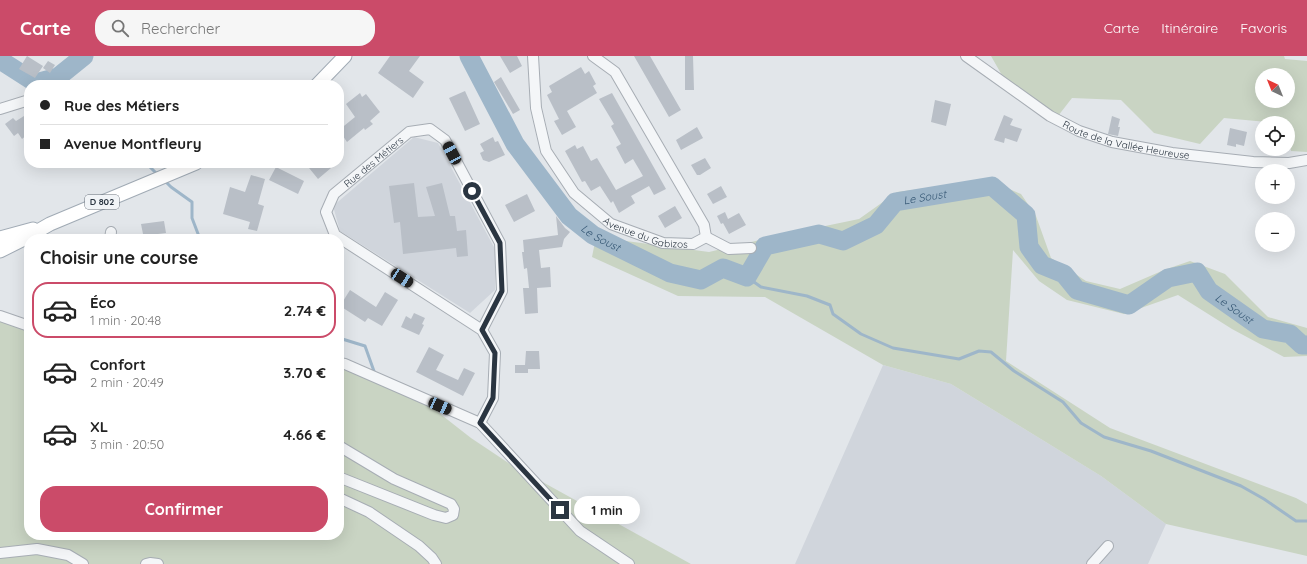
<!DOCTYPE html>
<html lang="fr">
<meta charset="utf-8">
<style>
body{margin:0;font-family:Quicksand,sans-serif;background:#f6f6f6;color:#222;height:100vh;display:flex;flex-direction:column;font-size:15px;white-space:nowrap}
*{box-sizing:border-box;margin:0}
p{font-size:13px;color:#767676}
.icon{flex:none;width:22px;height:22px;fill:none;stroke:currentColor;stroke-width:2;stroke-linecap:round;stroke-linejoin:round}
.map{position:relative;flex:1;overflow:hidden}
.sheet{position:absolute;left:24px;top:178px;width:320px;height:306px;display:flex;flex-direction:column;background:#fff;border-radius:16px;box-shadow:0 4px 16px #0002}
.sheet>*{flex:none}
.banner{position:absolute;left:24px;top:24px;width:320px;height:88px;border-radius:16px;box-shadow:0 4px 16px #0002;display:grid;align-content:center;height:88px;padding:0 16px;background:#fff}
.needle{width:26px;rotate:317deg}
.controls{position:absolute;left:1255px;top:12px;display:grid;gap:8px}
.controls a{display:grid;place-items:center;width:40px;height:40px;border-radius:50%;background:#fff;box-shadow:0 4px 16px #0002;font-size:20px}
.end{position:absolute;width:18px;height:18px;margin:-9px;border:5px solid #2a3541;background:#fff;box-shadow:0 0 0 2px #fff}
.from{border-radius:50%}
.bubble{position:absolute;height:28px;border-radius:14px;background:#fff;box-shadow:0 4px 16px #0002;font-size:13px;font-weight:700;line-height:28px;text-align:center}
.car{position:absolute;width:12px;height:24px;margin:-12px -6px;border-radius:5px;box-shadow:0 0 3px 1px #0007;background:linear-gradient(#222 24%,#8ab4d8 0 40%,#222 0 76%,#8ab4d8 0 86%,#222 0)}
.banner b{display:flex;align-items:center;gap:14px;height:38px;font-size:15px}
.banner b+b{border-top:1px solid #e0e0e0}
.banner i{width:10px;height:10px;background:#222}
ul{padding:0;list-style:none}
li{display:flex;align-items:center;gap:12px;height:56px;margin:0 8px 6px;padding:0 8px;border:2px solid transparent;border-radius:16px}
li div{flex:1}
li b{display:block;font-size:15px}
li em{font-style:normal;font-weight:700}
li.on{border-color:#cb4b69}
li>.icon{width:36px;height:36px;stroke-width:1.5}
h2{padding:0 16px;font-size:18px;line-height:48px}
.action{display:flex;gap:8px;margin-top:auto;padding:8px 16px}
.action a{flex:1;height:46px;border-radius:16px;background:#cb4b69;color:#fff;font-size:16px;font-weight:700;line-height:46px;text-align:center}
header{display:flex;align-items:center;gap:24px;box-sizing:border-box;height:56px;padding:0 20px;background:#cb4b69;color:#fff}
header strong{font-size:19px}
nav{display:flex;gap:22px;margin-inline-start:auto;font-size:14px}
.search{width:280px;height:36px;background:#f6f6f6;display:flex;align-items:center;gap:10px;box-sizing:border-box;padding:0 14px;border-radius:16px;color:#767676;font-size:15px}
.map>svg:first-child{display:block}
.built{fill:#d0d5dc}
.green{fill:#c9d4c3;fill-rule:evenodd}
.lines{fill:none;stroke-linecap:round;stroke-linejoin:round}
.stream{stroke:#9eb6c9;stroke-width:3}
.river{stroke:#9eb6c9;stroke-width:19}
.building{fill:#b9bfc7}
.minor-casing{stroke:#a7adb4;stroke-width:12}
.major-casing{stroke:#a1abb5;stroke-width:15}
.minor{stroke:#f4f6f8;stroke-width:10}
.major{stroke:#fff;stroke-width:13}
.route{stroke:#2a3541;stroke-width:5}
.labels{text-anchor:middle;stroke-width:4;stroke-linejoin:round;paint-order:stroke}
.shield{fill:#f1f4f7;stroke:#666e78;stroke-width:1}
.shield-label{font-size:9px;font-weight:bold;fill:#2a3541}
.street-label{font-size:10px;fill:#2a3541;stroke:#f1f4f7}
.water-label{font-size:11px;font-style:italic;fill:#355774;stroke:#f1f4f7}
</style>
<header>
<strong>Carte</strong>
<div class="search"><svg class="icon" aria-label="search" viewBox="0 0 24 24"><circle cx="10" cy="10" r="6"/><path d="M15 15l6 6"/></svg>Rechercher</div>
<nav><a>Carte</a><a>Itinéraire</a><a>Favoris</a></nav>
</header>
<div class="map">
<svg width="1307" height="508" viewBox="0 0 1307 508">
<rect width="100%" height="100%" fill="#e2e6ea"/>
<path class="built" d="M414,81l24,6 57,106v41l-25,23 -130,-82 -7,-25z
M883,309l68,19 150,92 65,48 -18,40h-353z"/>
<path class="green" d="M991,0h293l1,3 22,2v91l-16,-1 -3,-16v-12h-12l-52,-5 -24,26 -46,-11 -33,-33 -49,-2 -14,18 -55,-39zM1262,19h26v26h-26z
M988,124l33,14 15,22 15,42 35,23 34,8 44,-19 26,-9 35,13 43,43 39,11v28l-23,1 -52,-28 -54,-34 -54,19 -57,-14 -28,-19 -26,-31 -7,111 104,67 186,70 11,6v52l-141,-32 -65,-48 -150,-92 -68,-19 -118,-68 -87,-1 -86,-39 4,-20 113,15 63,-15 87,-18 38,-27z
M0,265l26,10h3v204h310v-170l77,30 55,43 39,26 181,100h-691z"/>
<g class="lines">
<path class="stream" d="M58,21l7,8
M146,107l12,12
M164,124l7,7 21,15v16l8,21
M747,221l14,10 46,9 23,9 3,9 28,20 32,14 66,11 20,-8 12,1 23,19 49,31 18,21 23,14 47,14 90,35 23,13 32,22h11
M339,282l26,8 10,28"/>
<g class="river">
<path id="s1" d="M469,0l46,88 54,72 24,19 77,38 31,7 22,-12 24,9 18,-31 54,-12 24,7 33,-16 19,-23 97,-16 34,29 3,32 13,18 22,9 13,16 52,15 39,-27 29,-6 12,19 54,38 27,5 12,11h5"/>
<path d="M0,4l36,23 22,-6 26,-21"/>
</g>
</g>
<path class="building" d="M27,0l16,10 -8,12 -16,-9z
M390,0h30l-11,15 15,11 -11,16 -35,-25z
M500,0h17l5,10 -12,7z
M634,0h16l31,54 -12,7z
M685,0h8l1,34h-9z
M48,5l7,4 -5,8 -7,-5z
M581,11l4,7 4,-3 7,13 -3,2 4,7 -30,18 9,16 -14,8 -8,-14 5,-2 -12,-24 5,-3 -3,-6z
M501,21l19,33 -7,4 -19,-32z
M465,35l15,33 -15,7 -16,-33z
M360,37l2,4 4,-3 14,18 -10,9 3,3 -8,6 -1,-2 -17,14 -8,-12 16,-13 -9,-13z
M612,37l54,96 -12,6 -5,-9 -18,10 4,7 -16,10 -6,-12 -2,2 -11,-17 -9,5 -6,-10 -3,1 -17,-31 10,-6 2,4 6,-3 8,15 6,-3 19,32 27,-14 -10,-17 -8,5 -9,-17 5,-3 -10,-18 3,-2 -15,-25z
M935,44l16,4 -5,22 -15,-4z
M1004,59l9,4 -3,6 12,4 -5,13 -12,-4 -1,5 -10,-3z
M24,60l5,7 -3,2 3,4v4l-7,6 -4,-6 -4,3 -9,-12 8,-6 3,3z
M1112,60l8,3 -2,8h2l-2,9 -10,-2z
M697,71l6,11 -22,12 -5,-10z
M1230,72l17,4 -3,14 -8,-2v3l-9,-2z
M493,81l2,5 3,-1 7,14 -16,7 -6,-2 -3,-7 4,-2 -4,-7z
M705,102l6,10 -11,7h-3l-6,-10z
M305,107h21l5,5 -13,11z
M276,111l28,14 -6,13 -29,-14z
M251,119l14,4 -7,25 6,2 -7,25 -9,-2 2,-7 -27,-8 7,-27 15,5z
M414,127l4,34 17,-1 -9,-29 16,-4 8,33h5l2,15 9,-1 2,26 -11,1 -1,-9 -53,6 -3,-32 -6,1 -5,-37z
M721,130l6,11 -14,7 -6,-10z
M527,138l8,17 -21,11 -9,-17z
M675,150l7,12 -17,10 -7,-12z
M725,156l3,7 11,-6 7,12 -17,9 -6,-11 -2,1 -4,-8z
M556,160l9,12 5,4 -6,7 -2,8 -23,3 2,18 9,-1 1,20 -14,1 1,25 -13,1 -2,-26h6l-2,-20 -3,1 -2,-17h2l-1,-12 35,-5z
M164,165l2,12 -8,1 1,5h-15l-3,-15z
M350,234l26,17 9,-15 13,8 -16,26 -14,-8 -3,4 -25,-16z
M414,257l11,5 -3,6 2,1 -5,10 -18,-8 5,-11 5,3z
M429,291l15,8 -8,15 22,10 6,-12 11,5 -12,23 -47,-24z
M526,295h13l1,18h-12v4h-13v-8h10z"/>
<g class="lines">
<g class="minor-casing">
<g id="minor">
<path id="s2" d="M533,0l3,52 10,43 28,42 37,31 52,19 30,1 13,-7 -2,-12 -89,-153 -22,-16"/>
<path id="s3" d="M966,0l84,60 29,15 33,11 60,11 81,9 36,1 18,-3"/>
<path d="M0,53l29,-9"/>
<path d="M706,181l23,12 22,-1"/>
<path d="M110,183l1,-7"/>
<path d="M0,260l29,10"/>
<path d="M339,307l6,1 135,59 100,108 49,33"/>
<path id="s4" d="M480,367l13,-25 2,-45 -13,-23 -147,-95 -9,-23 8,-18 75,-62 21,-3 15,11 55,103 2,48 -20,39"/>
<path d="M339,390l55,33 57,25 3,5 -1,6 -7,3 -12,-3 -93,-37h-2"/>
<path d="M339,442l30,14 50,34 13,12 4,6"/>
<path d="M0,497l37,-4 31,6 15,9"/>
<path d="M146,508l4,-1 8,1"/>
<path d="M1092,508l16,-18"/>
</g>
</g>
<g class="major-casing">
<path id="major" d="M317,29l28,-29
M0,182l33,-9
M0,195l24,-12 26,-15 146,-61"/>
</g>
<use href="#minor" class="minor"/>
<use href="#major" class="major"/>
</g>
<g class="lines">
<path class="route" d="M472,135l28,52 2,48 -20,39 13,23 -2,45 -13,25 80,87"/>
</g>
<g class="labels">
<rect class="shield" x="85" y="139" width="34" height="14" rx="3"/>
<g class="shield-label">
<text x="102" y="149">D 802</text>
</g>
<g class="street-label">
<text dy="4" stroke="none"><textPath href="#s3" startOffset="184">Route de la Vallée Heureuse</textPath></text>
<text dy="4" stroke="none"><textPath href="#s4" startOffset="370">Rue des Métiers</textPath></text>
<text dy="4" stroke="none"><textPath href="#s2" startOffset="231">Avenue du Gabizos</textPath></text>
</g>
<g class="water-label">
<text dy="4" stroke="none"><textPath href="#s1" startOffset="601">Le Soust</textPath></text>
<text dy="4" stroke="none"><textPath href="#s1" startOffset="228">Le Soust</textPath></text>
<text dy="4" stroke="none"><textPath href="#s1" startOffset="997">Le Soust</textPath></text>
</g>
</g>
</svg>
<div class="controls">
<a><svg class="needle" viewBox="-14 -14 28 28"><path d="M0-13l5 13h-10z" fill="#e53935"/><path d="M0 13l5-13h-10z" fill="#767676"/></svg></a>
<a><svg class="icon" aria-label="locate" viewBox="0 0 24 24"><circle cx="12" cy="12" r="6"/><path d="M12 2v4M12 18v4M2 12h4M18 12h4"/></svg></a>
<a>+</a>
<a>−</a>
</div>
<i class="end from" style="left:472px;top:135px"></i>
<i class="end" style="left:560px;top:454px"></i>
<div class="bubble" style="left:574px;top:440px;width:66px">1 min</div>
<i class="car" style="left:452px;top:97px;rotate:332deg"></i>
<i class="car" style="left:402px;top:222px;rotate:123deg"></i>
<i class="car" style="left:440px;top:350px;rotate:114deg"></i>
<div class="banner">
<b><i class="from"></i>Rue des Métiers</b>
<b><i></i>Avenue Montfleury</b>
</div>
<section class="sheet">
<h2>Choisir une course</h2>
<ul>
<li class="on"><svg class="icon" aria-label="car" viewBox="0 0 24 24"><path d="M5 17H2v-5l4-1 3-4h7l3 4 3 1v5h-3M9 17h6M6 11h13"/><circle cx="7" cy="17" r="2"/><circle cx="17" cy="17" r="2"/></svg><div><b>Éco</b><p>1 min · 20:48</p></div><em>2.74 €</em></li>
<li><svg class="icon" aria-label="car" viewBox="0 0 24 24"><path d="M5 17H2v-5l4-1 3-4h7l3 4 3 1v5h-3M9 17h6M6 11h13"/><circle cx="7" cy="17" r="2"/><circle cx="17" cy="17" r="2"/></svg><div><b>Confort</b><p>2 min · 20:49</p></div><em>3.70 €</em></li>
<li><svg class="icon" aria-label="car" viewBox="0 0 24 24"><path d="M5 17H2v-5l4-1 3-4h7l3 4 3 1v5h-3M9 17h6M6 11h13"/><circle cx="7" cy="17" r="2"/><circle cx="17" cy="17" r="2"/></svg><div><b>XL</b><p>3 min · 20:50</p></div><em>4.66 €</em></li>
</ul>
<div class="action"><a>Confirmer</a></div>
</section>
</div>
